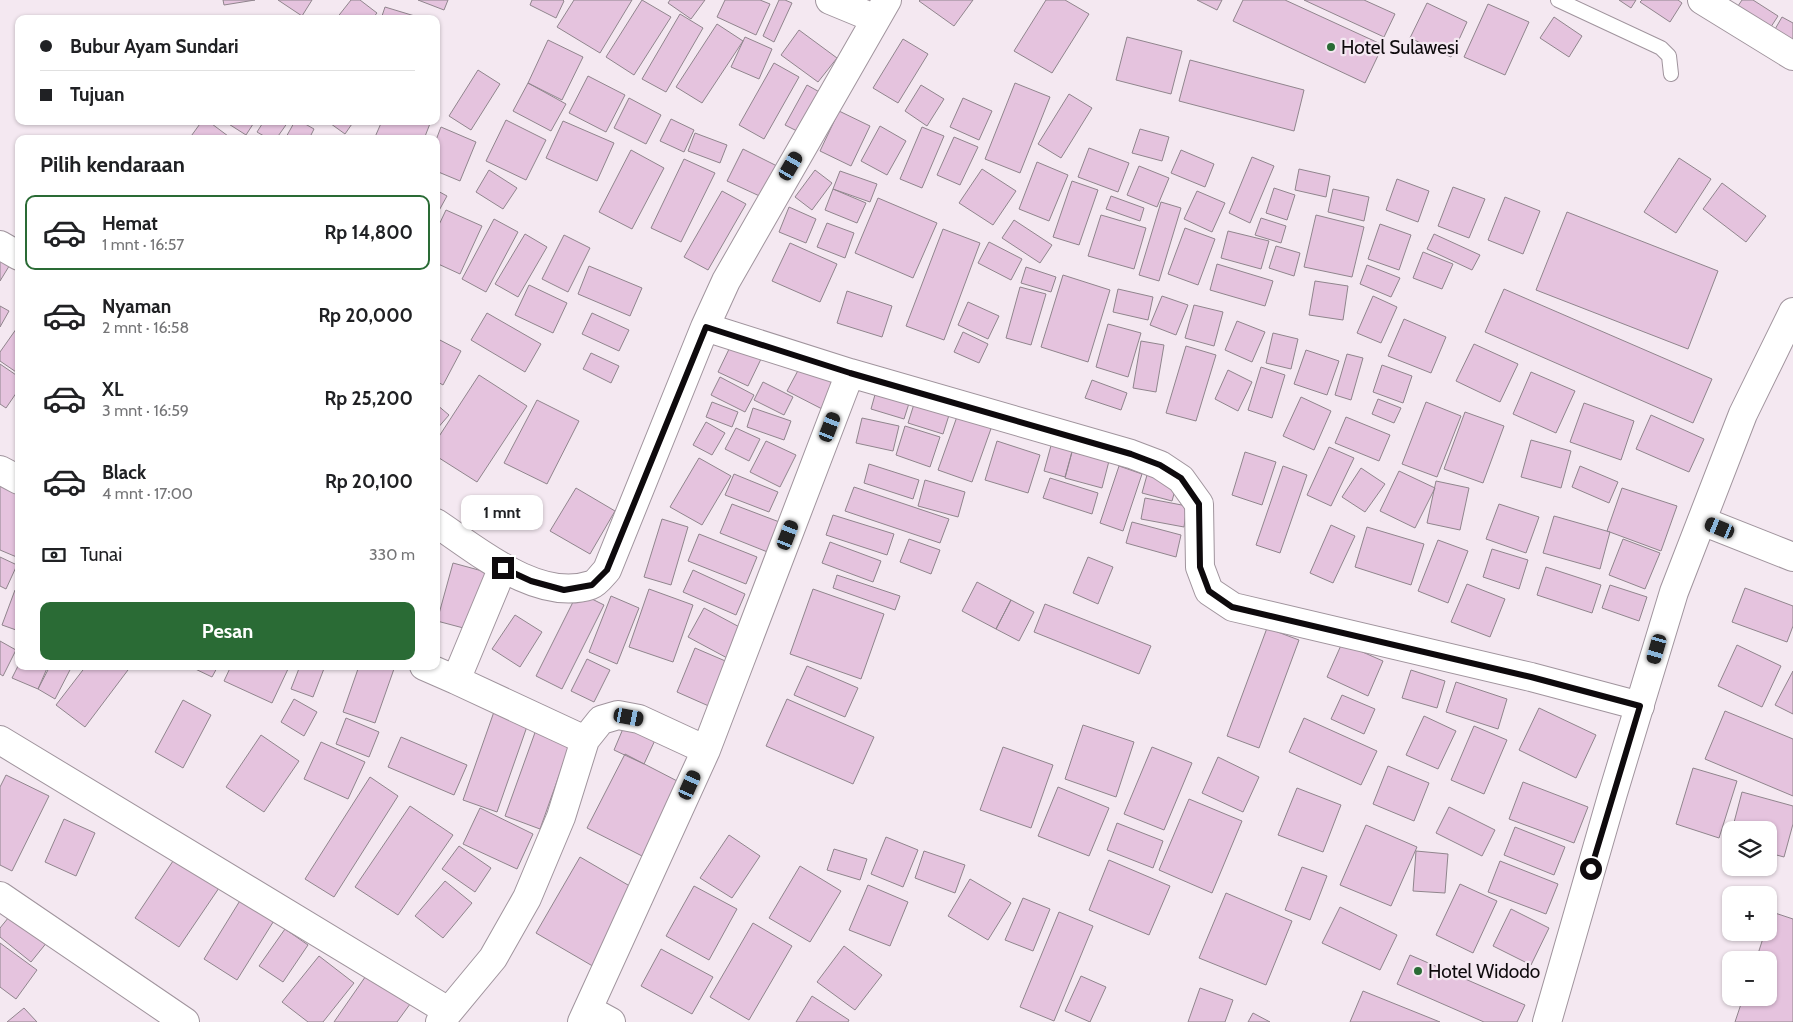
<!DOCTYPE html>
<html lang="id">
<meta charset="utf-8">
<style>
body{margin:0;font-family:Cabin,sans-serif;background:#f2f2f2;color:#202124;height:100vh;display:flex;flex-direction:column;font-size:19px;white-space:nowrap}
*{box-sizing:border-box;margin:0}
p{font-size:16px;color:#757577}
.icon{flex:none;width:28px;height:28px;fill:none;stroke:currentColor;stroke-width:2;stroke-linecap:round;stroke-linejoin:round}
.map{position:relative;flex:1;overflow:hidden}
.sheet{position:absolute;left:15px;top:135px;width:425px;height:535px;display:flex;flex-direction:column;background:#fff;border-radius:10px;box-shadow:0 1px 4px #0004}
.sheet>*{flex:none}
.guide{position:absolute;left:15px;top:15px;width:425px;height:110px;border-radius:10px;box-shadow:0 1px 4px #0004;display:grid;align-content:center;height:110px;padding:0 25px;background:#fff}
.buttons{position:absolute;left:1722px;top:821px;display:grid;gap:10px}
.buttons a{display:grid;place-items:center;width:55px;height:55px;border-radius:10px;background:#fff;box-shadow:0 1px 4px #0004;font-size:25px}
.end{position:absolute;width:22px;height:22px;margin:-11px;border:6px solid #0e0a0d;background:#fff;box-shadow:0 0 0 2px #fff}
.from{border-radius:50%}
.bubble{position:absolute;height:35px;border-radius:10px;background:#fff;box-shadow:0 1px 4px #0004;font-size:16px;font-weight:700;line-height:35px;text-align:center}
.car{position:absolute;width:15px;height:30px;margin:-15px -8px;border-radius:6px;box-shadow:0 0 4px 1px #0007;background:linear-gradient(#222 24%,#8ab4d8 0 40%,#222 0 76%,#8ab4d8 0 86%,#222 0)}
.guide b{display:flex;align-items:center;gap:18px;height:48px;font-size:19px}
.guide b+b{border-top:1px solid #e0e0e0}
.guide i{width:12px;height:12px;background:#202124}
ul{padding:0;list-style:none}
li{display:flex;align-items:center;gap:15px;height:75px;margin:0 10px 8px;padding:0 15px;border:2px solid transparent;border-radius:10px}
li div{flex:1}
li b{display:block;font-size:19px}
li em{font-style:normal;font-weight:700}
li.on{border-color:#2a6b35}
li>.icon{width:45px;height:45px;stroke-width:1.5}
h2{padding:0 25px;font-size:22px;line-height:60px}
.pay{display:flex;align-items:center;gap:12px;height:55px;padding:0 25px;font-size:19px}
.pay p{margin-inline-start:auto}
.action{display:flex;gap:10px;margin-top:auto;padding:10px 25px}
.action a{flex:1;height:58px;border-radius:10px;background:#2a6b35;color:#fff;font-size:20px;font-weight:700;line-height:58px;text-align:center}
.map>svg:first-child{display:block}
.building{fill:#e5c3de;stroke:#90858d}
.lines{fill:none;stroke-linecap:round;stroke-linejoin:round}
.lane-casing{stroke:#a0949d;stroke-width:16}
.street-casing{stroke:#a0949d;stroke-width:30}
.secondary-casing{stroke:#a0949d;stroke-width:30}
.lane{stroke:#fff;stroke-width:14}
.street{stroke:#fff;stroke-width:28}
.secondary{stroke:#fff;stroke-width:28}
.route{stroke:#0e0a0d;stroke-width:6}
.poi-dot{fill:#2a6b35;stroke:#f4e8f1;stroke-width:2}
.labels{text-anchor:middle;stroke-width:4.5;stroke-linejoin:round;paint-order:stroke}
.poi-label{font-size:19px;fill:#0e0a0d;stroke:#f4e8f1;text-anchor:start}
</style>
<div class="map">
<svg width="1793" height="1022" viewBox="0 0 1793 1022">
<rect width="100%" height="100%" fill="#f4e8f1"/>
<path class="building" d="M223,0h32l-31,5z
M278,0h34l-10,16z
M351,0h9l17,13 -5,6h-36z
M418,0h30l-4,10z
M532,0h31l1,1 -8,17 -26,-13z
M574,0h58l-32,53 -43,-26z
M642,0l29,17 -37,58 -28,-18z
M670,0h35l-14,19 -23,-16z
M725,0h35l10,4 -14,31 -39,-18z
M779,0h6l7,3 -18,39 -11,-6z
M920,0h53l-19,26 -35,-25z
M1046,0h19l24,14 -37,59 -38,-22z
M1197,0h25l-5,10z
M1243,0h42l98,45 -18,38 -132,-62z
M1304,0h60l31,14 -11,23z
M1619,0h17l-5,8z
M1642,0h36l4,3 -12,19 -30,-20z
M1742,0h11l25,16 -13,20 -33,-21z
M1427,3l40,19 -16,35 -41,-19z
M1488,4l41,18 -24,53 -41,-18z
M385,7l33,10 -1,2h-36z
M680,14l23,14 -37,64 -24,-13z
M1554,17l28,19 -13,21 -29,-19z
M1782,17l11,6v27l-23,-12z
M717,24l26,17 -41,62 -26,-16z
M799,30l38,28 -19,24 -37,-27z
M745,37l27,12 -13,30 -28,-12z
M1127,37l55,14 -11,43 -55,-14z
M903,39l25,15 -30,49 -25,-15z
M548,40l35,17 -21,43 -34,-17z
M1190,60l114,30 -10,41 -115,-30z
M774,63l25,14 -35,62 -25,-14z
M478,70l22,14 -29,46 -22,-14z
M588,76l37,19 -19,37 -37,-19z
M528,83l38,21 -15,27 -38,-20z
M1015,83l35,14 -30,76 -35,-14z
M807,85l16,9 -22,39 -16,-8z
M921,85l23,14 -17,27 -22,-15z
M1069,94l23,14 -31,50 -23,-14z
M629,98l32,17 -15,29 -32,-16z
M963,98l29,13 -13,29 -29,-13z
M839,111l31,15 -19,40 -31,-15z
M671,119l23,11 -10,22 -24,-11z
M506,120l40,20 -20,40 -40,-19z
M202,121h6l24,18h-43z
M224,121h31l-9,14z
M264,121h23l1,1 -12,17h-7l-12,-7z
M295,121h5l14,8 -5,10h-24z
M327,121h27l-9,13z
M382,121h49l-7,18h-44l-5,-2z
M563,121l51,22 -17,38 -51,-23z
M880,126l26,15 -19,34 -26,-14z
M441,127l35,15 -16,39 -24,-10v-31z
M922,127l22,9 -22,52 -22,-9z
M1140,129l29,8 -7,24 -30,-8z
M695,133l32,12 -7,18 -32,-12z
M954,137l24,10 -18,38 -23,-10z
M1089,148l40,15 -11,29 -40,-15z
M743,149l38,19 -15,31 -39,-18z
M631,150l33,18 -32,61 -33,-17z
M1181,150l33,14 -9,23 -34,-14z
M1252,157l22,9 -24,57 -21,-10z
M1679,158l32,21 -35,54 -32,-21z
M684,159l31,14 -34,69 -30,-14z
M1037,162l31,13 -19,46 -30,-12z
M1139,166l30,12 -12,29 -30,-12z
M982,169l34,22 -23,34 -34,-22z
M1299,169l31,7 -4,21 -31,-7z
M489,170l28,18 -14,21 -27,-17z
M815,170l17,13 -20,27 -17,-13z
M840,171l37,13 -7,18 -37,-13z
M1397,179l32,12 -11,31 -32,-12z
M1072,181l26,9 -19,55 -26,-8z
M1722,183l44,33 -20,26 -43,-33z
M1453,187l32,12 -16,39 -31,-12z
M1274,188l21,7 -8,25 -21,-7z
M833,189l33,14 -9,20 -32,-13z
M1333,189l36,8 -5,24 -36,-9z
M436,190l11,6 -11,20z
M722,191l24,13 -38,66 -24,-13z
M1197,191l28,12 -13,29 -28,-13z
M1111,196l33,12 -4,13 -34,-12z
M1505,197l35,14 -17,43 -35,-14z
M878,198l59,25 -24,55 -58,-25z
M1161,202l20,6 -22,73 -20,-6z
M789,207l27,12 -10,24 -27,-11z
M446,210l36,16 -22,48 -24,-11v-32z
M1567,212l151,59 -30,78 -152,-59z
M1101,215l45,13 -12,41 -46,-13z
M1316,215l48,12 -12,50 -48,-10z
M1261,218l25,8 -5,17 -26,-8z
M494,219l24,13 -32,60 -24,-13z
M1014,220l38,25 -12,18 -38,-25z
M827,223l27,10 -9,25 -28,-11z
M1380,224l31,11 -12,35 -31,-11z
M1185,228l30,11 -17,46 -30,-11z
M943,229l37,14 -36,97 -38,-14z
M1228,231l41,10 -8,28 -40,-11z
M525,234l22,13 -29,50 -23,-13z
M1434,234l46,21 -8,15 -45,-21z
M564,235l26,13 -22,44 -26,-13z
M989,242l33,17 -11,21 -33,-17z
M790,243l47,21 -17,38 -48,-21z
M1276,246l24,7 -6,23 -25,-8z
M1423,252l30,12 -11,25 -29,-11z
M0,257l11,6 -11,18z
M1217,264l56,17 -8,25 -55,-16z
M1367,265l33,13 -9,19 -31,-13z
M589,266l53,22 -12,28 -52,-22z
M1026,267l30,10 -5,15 -30,-9z
M1063,275l47,15 -22,72 -47,-15z
M1315,281l33,5 -5,34 -34,-5z
M529,285l38,18 -14,30 -38,-18z
M1020,287l26,7 -15,51 -25,-7z
M1118,289l35,8 -5,23 -35,-8z
M1504,289l208,90 -19,44 -208,-91z
M847,291l45,15 -10,31 -45,-14z
M1162,296l26,9 -12,30 -26,-10z
M1373,296l24,11 -16,36 -24,-10z
M968,302l31,14 -11,23 -30,-14z
M1194,305l29,7 -9,34 -29,-8z
M0,306l9,5 -9,16z
M487,313l54,31 -16,28 -54,-32z
M592,313l37,17 -10,21 -37,-17z
M1404,319l42,18 -15,36 -43,-17z
M1237,321l28,11 -13,30 -27,-12z
M1108,324l33,9 -13,44 -32,-10z
M19,325v49l-19,-13v-9z
M963,332l25,12 -9,19 -25,-11z
M1273,333l25,6 -7,30 -25,-6z
M436,338l25,13 -18,34 -7,-4z
M1141,341l23,4 -8,47 -23,-4z
M1474,344l44,20 -18,38 -44,-21z
M731,345l30,14 -13,27 -30,-14z
M1186,346l30,9 -20,66 -30,-8z
M1306,350l33,11 -12,34 -33,-11z
M591,353l28,13 -8,17 -28,-14z
M1347,354l16,4 -12,42 -16,-5z
M802,363l39,20 -15,28 -39,-20z
M0,364l19,13v12l-13,19 -6,-4z
M1382,365l30,11 -9,27 -30,-11z
M1261,367l24,8 -13,43 -24,-8z
M1228,370l24,12 -14,29 -23,-12z
M1531,372l44,19 -19,42 -43,-19z
M479,375l48,31 -50,76 -41,-26v-15z
M720,377l34,18 -9,17 -34,-17z
M1092,380l35,13 -6,17 -36,-12z
M763,382l30,15 -9,18 -30,-15z
M878,384l34,10 -8,25 -33,-10z
M1301,397l30,14 -17,39 -31,-14z
M1378,399l23,9 -7,15 -22,-9z
M537,400l42,21 -32,63 -43,-21z
M915,401l35,11 -7,22 -35,-11z
M712,402l26,10 -6,15 -26,-10z
M1426,402l35,14 -24,61 -35,-13z
M1584,403l50,18 -13,39 -51,-18z
M436,404l13,11 -13,15z
M753,408l38,13 -7,19 -37,-13z
M959,411l34,12 -21,59 -34,-12z
M1465,412l39,14 -21,57 -39,-14z
M1651,415l53,24 -15,33 -53,-23z
M1346,417l44,18 -11,26 -44,-18z
M862,418l37,8 -6,25 -37,-8z
M706,422l19,11 -13,22 -19,-10z
M905,426l35,11 -10,30 -34,-12z
M736,428l24,11 -11,22 -24,-12z
M1531,440l40,11 -10,37 -40,-11z
M766,441l30,14 -16,32 -30,-15z
M997,441l43,14 -12,38 -43,-13z
M1052,442l21,6 -8,29 -21,-6z
M1329,447l25,11 -23,48 -24,-11z
M1072,452l37,9 -7,27 -37,-10z
M1245,452l31,10 -14,43 -30,-10z
M699,458l32,18 -29,49 -32,-18z
M869,464l50,16 -6,19 -49,-16z
M1119,466l23,8 -19,57 -23,-8z
M1283,466l24,9 -27,78 -24,-8z
M1580,466l38,16 -9,21 -37,-16z
M1361,468l24,16 -20,28 -23,-15z
M1399,471l36,17 -20,40 -35,-17z
M734,474l44,18 -9,20 -44,-17z
M1147,475l30,8 -5,18 -30,-8z
M1050,478l48,15 -6,21 -49,-16z
M925,480l40,12 -7,25 -40,-11z
M1436,481l33,7 -9,42 -33,-7z
M0,485l19,8v65l-19,-8z
M854,487l95,32 -9,24 -95,-32z
M576,488l39,23 -25,43 -40,-23z
M1622,488l55,18 -16,45 -54,-20z
M1145,498l42,8 -3,21 -43,-8z
M732,504l50,19 -12,30 -50,-20z
M1499,504l40,13 -13,36 -40,-14z
M833,515l61,19 -7,21 -61,-20z
M1554,516l56,16 -10,37 -57,-16z
M662,519l26,8 -17,58 -27,-8z
M1132,522l49,13 -5,22 -50,-14z
M1331,525l24,11 -22,47 -23,-10z
M1367,527l57,17 -13,41 -56,-18z
M699,534l58,23 -11,27 -58,-23z
M909,539l31,11 -9,24 -31,-12z
M1623,539l37,14 -15,36 -36,-14z
M1438,540l30,11 -20,52 -30,-12z
M830,542l51,19 -8,21 -51,-19z
M1492,549l36,11 -9,29 -36,-12z
M0,557l17,8 -11,24 -6,-3z
M1088,557l25,10 -15,37 -25,-11z
M453,563l33,9 -15,58 -34,-9z
M1546,567l55,18 -9,28 -55,-18z
M693,570l52,24 -9,21 -53,-23z
M837,575l63,21 -5,14 -62,-22z
M977,582l34,18 -15,29 -34,-18z
M1467,584l38,15 -15,38 -39,-15z
M1610,585l37,12 -8,24 -37,-13z
M1745,588l48,18v20l-6,16 -55,-20z
M649,589l44,16 -20,57 -44,-15z
M813,589l71,25 -23,65 -71,-25z
M15,590l4,1v40l-17,-6z
M578,592l26,13 -42,84 -26,-13z
M611,596l28,12 -22,56 -28,-12z
M1011,600l23,12 -15,29 -23,-12z
M1045,604l106,42 -12,28 -105,-42z
M704,608l41,22 -16,29 -41,-22z
M515,615l27,17 -22,35 -28,-18z
M1267,628l32,12 -40,108 -32,-12z
M0,641l16,9 -13,26 -3,-2z
M1342,643l41,18 -15,35 -41,-19z
M1737,645l44,21 -19,41 -44,-21z
M695,648l35,15 -19,44 -34,-15z
M587,659l23,11 -16,32 -23,-11z
M19,664v2h29l-10,23 -26,-11z
M50,666h22l-17,33 -17,-10z
M86,666h45l-46,61 -29,-22z
M189,666h29l-6,11z
M231,666h51l6,3 -16,34 -48,-22z
M300,666h25l-12,31 -22,-8z
M359,666h36l-20,57 -32,-11z
M807,666l51,22 -13,29 -51,-22z
M1411,670l34,11 -8,27 -35,-10z
M1793,671v43l-18,-9z
M1456,682l51,17 -9,30 -52,-17z
M1342,695l33,14 -11,25 -33,-15z
M294,699l23,13 -13,24 -23,-14z
M787,699l87,38 -21,47 -87,-38z
M183,700l28,15 -28,53 -28,-16z
M496,706l34,12 -33,94 -34,-12z
M1539,708l57,27 -20,43 -57,-28z
M1725,711l68,28v57l-88,-37z
M1424,716l32,15 -18,38 -32,-14z
M346,718l33,14 -10,25 -33,-13z
M1304,718l73,33 -16,34 -72,-33z
M625,724l31,14 -12,26 -30,-14z
M1083,725l51,17 -18,55 -51,-18z
M1474,726l33,14 -23,54 -33,-14z
M537,727l35,12 -32,90 -35,-13z
M261,735l38,26 -35,51 -38,-25z
M401,737l66,28 -13,30 -66,-28z
M321,742l44,20 -17,37 -44,-20z
M1003,747l50,18 -22,63 -51,-18z
M1152,747l40,16 -28,67 -40,-16z
M625,754l56,29 -37,74 -57,-29z
M1218,757l41,20 -16,35 -41,-19z
M1388,766l41,17 -15,38 -41,-17z
M1693,768l44,13 -18,57 -43,-14z
M6,775l43,21 -37,75 -12,-6v-78z
M370,777l28,19 -64,101 -29,-18z
M1523,782l65,25 -14,36 -65,-24z
M1058,787l51,21 -20,48 -51,-20z
M1297,788l44,17 -18,47 -45,-17z
M1742,792l51,14v18l-9,33 -15,-4v-23h-37z
M1189,799l53,22 -30,72 -53,-23z
M410,806l43,29 -55,80 -43,-28z
M1449,807l46,23 -13,26 -46,-23z
M480,808l53,26 -16,35 -54,-25z
M64,819l31,14 -19,43 -31,-14z
M1117,823l46,18 -10,27 -46,-18z
M1366,825l51,22 -26,59 -51,-21z
M1515,827l50,20 -11,28 -50,-20z
M729,835l31,21 -28,42 -32,-20z
M886,837l32,13 -15,37 -32,-13z
M459,846l32,22 -16,24 -33,-23z
M834,849l33,10 -7,21 -33,-10z
M924,851l41,14 -10,28 -40,-15z
M1416,851l32,3 -3,39 -32,-2z
M580,857l60,35 -44,76 -60,-35z
M175,858l44,30 -40,59 -44,-29z
M1109,860l61,26 -21,49 -60,-25z
M1500,861l58,23 -12,30 -58,-22z
M800,866l41,25 -31,51 -41,-24z
M1302,867l25,9 -17,44 -25,-10z
M970,879l41,24 -23,37 -40,-24z
M445,881l27,22 -29,35 -28,-22z
M1460,884l37,17 -24,52 -37,-18z
M868,885l40,17 -18,44 -41,-16z
M694,886l43,23 -28,51 -43,-24z
M1226,893l66,28 -26,64 -67,-27z
M1023,898l27,11 -17,42 -28,-11z
M241,899l34,20 -38,61 -33,-21z
M1340,907l57,28 -17,35 -58,-27z
M1511,909l38,19 -18,37 -38,-19z
M13,912l35,29 -17,21 -31,-25v-9z
M1059,912l34,14 -39,95 -34,-14z
M1772,912l21,7v103h-58l8,-24h26v-38h-13l9,-28h4v-11z
M753,923l39,23 -43,74 -39,-23z
M285,929l23,16 -25,37 -24,-16z
M0,943l37,27 -21,29 -16,-12z
M844,946l38,29 -27,35 -38,-28z
M661,949l52,28 -21,37 -51,-28z
M1410,955l115,50 -8,17h-33l-87,-38z
M319,956l35,27 -31,39h-15l-26,-20z
M370,970l43,30 -16,22h-63z
M1081,976l25,11 -16,35 -25,-11z
M1200,988l33,12 -8,22h-37z
M1363,991l77,31h-90z
M812,996l37,24 -1,2h-52z
M24,1008l13,14h-30z
M1253,1013l17,9h-22z"/>
<g class="lines">
<g class="lane-casing">
<path id="lane" d="M1558,0l103,48 8,8 2,18"/>
</g>
<g class="street-casing">
<path id="street" d="M830,0l46,19
M1702,0l91,56
M0,245l19,11
M705,327l21,-46 161,-281
M0,470l19,10
M1702,521l91,36
M436,523c41,27 102,80 155,62 6,-2 12,-11 16,-15l98,-243 145,46 281,81 29,11 21,14 18,25 1,63 9,24 24,16 298,70 109,29
M424,666l32,14 47,-113
M456,680l129,60
M0,740l448,271
M0,896l185,126
M589,1010l22,12
M440,1022l53,-64 34,-60 34,-81 24,-77 16,-20 17,-5 21,4 67,31
M582,1022l124,-272 144,-377"/>
</g>
<g class="secondary-casing">
<path id="secondary" d="M1547,1022l66,-229 61,-201 69,-178 50,-102"/>
</g>
<use href="#lane" class="lane"/>
<use href="#street" class="street"/>
<use href="#secondary" class="secondary"/>
</g>
<g class="lines">
<path class="route" d="M503,568l28,13 33,9 28,-5 15,-15 99,-243 144,46 281,81 29,11 21,13 18,26 1,63 9,24 23,16 299,70 109,29 -49,163"/>
</g>
<g class="poi-dot">
<circle cx="1331" cy="47" r="5"/>
<circle cx="1418" cy="971" r="5"/>
</g>
<g class="labels">
<g class="poi-label">
<text x="1341" y="54">Hotel Sulawesi</text>
<text x="1428" y="978">Hotel Widodo</text>
</g>
</g>
</svg>
<div class="buttons">
<a><svg class="icon" aria-label="layers" viewBox="0 0 24 24"><path d="M12 4l9 5-9 5-9-5zM3 14l9 5 9-5"/></svg></a>
<a>+</a>
<a>−</a>
</div>
<i class="end from" style="left:1591px;top:869px"></i>
<i class="end" style="left:503px;top:568px"></i>
<div class="bubble" style="left:461px;top:495px;width:82px">1 mnt</div>
<i class="car" style="left:791px;top:166px;rotate:30deg"></i>
<i class="car" style="left:830px;top:427px;rotate:21deg"></i>
<i class="car" style="left:1720px;top:528px;rotate:292deg"></i>
<i class="car" style="left:788px;top:535px;rotate:21deg"></i>
<i class="car" style="left:1657px;top:649px;rotate:196deg"></i>
<i class="car" style="left:629px;top:717px;rotate:101deg"></i>
<i class="car" style="left:690px;top:785px;rotate:24deg"></i>
<div class="guide">
<b><i class="from"></i>Bubur Ayam Sundari</b>
<b><i></i>Tujuan</b>
</div>
<section class="sheet">
<h2>Pilih kendaraan</h2>
<ul>
<li class="on"><svg class="icon" aria-label="car" viewBox="0 0 24 24"><path d="M5 17H2v-5l4-1 3-4h7l3 4 3 1v5h-3M9 17h6M6 11h13"/><circle cx="7" cy="17" r="2"/><circle cx="17" cy="17" r="2"/></svg><div><b>Hemat</b><p>1 mnt · 16:57</p></div><em>Rp 14,800</em></li>
<li><svg class="icon" aria-label="car" viewBox="0 0 24 24"><path d="M5 17H2v-5l4-1 3-4h7l3 4 3 1v5h-3M9 17h6M6 11h13"/><circle cx="7" cy="17" r="2"/><circle cx="17" cy="17" r="2"/></svg><div><b>Nyaman</b><p>2 mnt · 16:58</p></div><em>Rp 20,000</em></li>
<li><svg class="icon" aria-label="car" viewBox="0 0 24 24"><path d="M5 17H2v-5l4-1 3-4h7l3 4 3 1v5h-3M9 17h6M6 11h13"/><circle cx="7" cy="17" r="2"/><circle cx="17" cy="17" r="2"/></svg><div><b>XL</b><p>3 mnt · 16:59</p></div><em>Rp 25,200</em></li>
<li><svg class="icon" aria-label="car" viewBox="0 0 24 24"><path d="M5 17H2v-5l4-1 3-4h7l3 4 3 1v5h-3M9 17h6M6 11h13"/><circle cx="7" cy="17" r="2"/><circle cx="17" cy="17" r="2"/></svg><div><b>Black</b><p>4 mnt · 17:00</p></div><em>Rp 20,100</em></li>
</ul>
<div class="pay"><svg class="icon" aria-label="cash" viewBox="0 0 24 24"><path d="M3 7h18v10H3z"/><circle cx="12" cy="12" r="2"/></svg>Tunai<p>330 m</p></div>
<div class="action"><a>Pesan</a></div>
</section>
</div>
